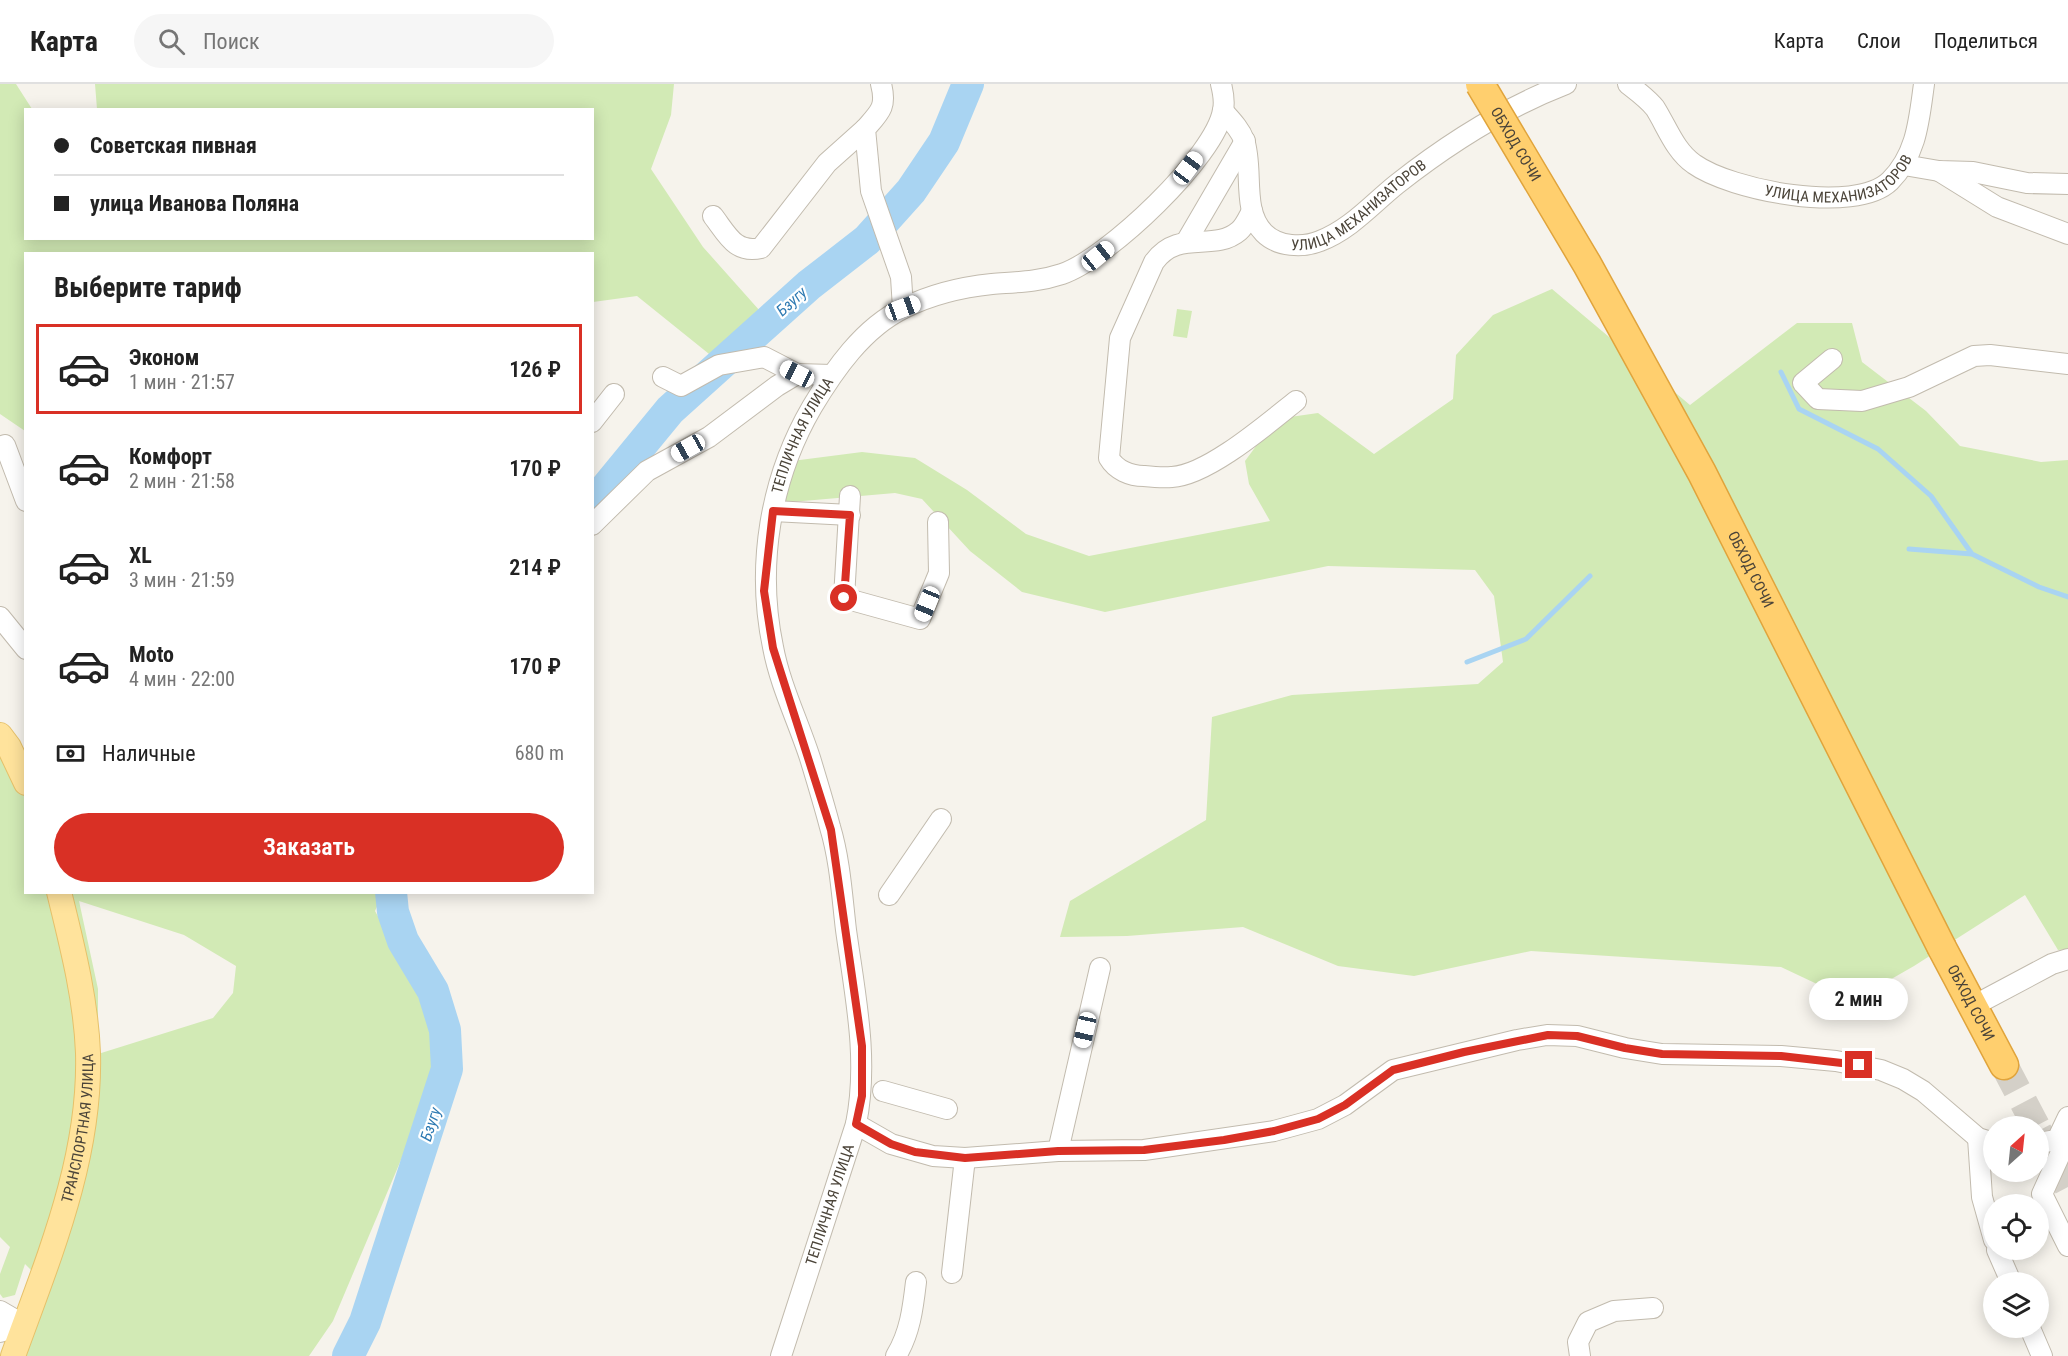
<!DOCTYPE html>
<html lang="ru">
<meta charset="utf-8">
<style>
body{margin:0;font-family:"Roboto Condensed",sans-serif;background:#f6f6f6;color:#222;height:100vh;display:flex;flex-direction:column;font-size:22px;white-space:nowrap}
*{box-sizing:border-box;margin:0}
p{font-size:20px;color:#767676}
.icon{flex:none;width:33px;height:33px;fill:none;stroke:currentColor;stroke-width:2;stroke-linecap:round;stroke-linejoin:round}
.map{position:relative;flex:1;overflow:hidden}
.panel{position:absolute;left:24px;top:168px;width:570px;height:642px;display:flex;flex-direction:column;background:#fff;border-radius:0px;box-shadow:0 3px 15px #0003}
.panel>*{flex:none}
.hud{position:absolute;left:24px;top:24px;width:570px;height:132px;border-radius:0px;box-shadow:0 3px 15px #0003;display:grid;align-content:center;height:132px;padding:0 30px;background:#fff}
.needle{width:39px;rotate:27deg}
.tools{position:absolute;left:1983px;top:1032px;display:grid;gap:12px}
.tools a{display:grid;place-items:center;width:66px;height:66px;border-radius:50%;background:#fff;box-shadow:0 3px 15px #0003;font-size:30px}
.end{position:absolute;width:27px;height:27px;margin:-14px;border:8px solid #d93025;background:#fff;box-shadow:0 0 0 3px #fff}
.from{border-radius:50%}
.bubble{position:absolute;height:42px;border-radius:21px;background:#fff;box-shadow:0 3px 15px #0003;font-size:20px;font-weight:600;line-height:42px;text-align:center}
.car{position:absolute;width:18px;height:36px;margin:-18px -9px;border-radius:8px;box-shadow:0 0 4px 2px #0007;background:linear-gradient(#fff 24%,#345 0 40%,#fff 0 76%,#345 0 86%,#fff 0)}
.hud b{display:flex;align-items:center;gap:21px;height:57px;font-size:22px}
.hud b+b{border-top:2px solid #e0e0e0}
.hud i{width:15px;height:15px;background:#222}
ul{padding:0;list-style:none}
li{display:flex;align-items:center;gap:18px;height:90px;margin:0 12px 9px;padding:0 18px;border:3px solid transparent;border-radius:0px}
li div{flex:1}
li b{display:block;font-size:22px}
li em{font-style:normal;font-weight:600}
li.on{border-color:#d93025}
li>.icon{width:54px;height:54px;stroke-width:1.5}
h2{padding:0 30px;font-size:27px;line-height:72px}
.pay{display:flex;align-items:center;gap:15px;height:66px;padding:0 30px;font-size:22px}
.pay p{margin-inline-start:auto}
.primary-button{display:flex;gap:12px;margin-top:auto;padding:12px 30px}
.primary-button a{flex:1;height:69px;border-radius:36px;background:#d93025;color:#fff;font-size:24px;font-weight:600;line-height:69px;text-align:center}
header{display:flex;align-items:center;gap:36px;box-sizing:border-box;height:84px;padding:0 30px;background:#fff;border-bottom:2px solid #e0e0e0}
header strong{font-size:28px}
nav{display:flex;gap:33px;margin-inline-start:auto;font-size:21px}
.search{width:420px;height:54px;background:#f6f6f6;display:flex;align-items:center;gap:15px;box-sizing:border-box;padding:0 21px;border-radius:33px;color:#767676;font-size:22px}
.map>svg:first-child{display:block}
.green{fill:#d2eab5;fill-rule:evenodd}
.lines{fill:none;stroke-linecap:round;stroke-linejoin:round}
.stream{stroke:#a9d4f2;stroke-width:5}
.river{stroke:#a9d4f2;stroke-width:32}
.highway-tunnel{stroke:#d4d0c8;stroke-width:28;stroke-dasharray:28 14;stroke-linecap:butt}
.minor-casing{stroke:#c2bbae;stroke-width:22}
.major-casing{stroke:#e6c16a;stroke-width:26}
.highway-casing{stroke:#e0a43c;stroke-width:31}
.minor{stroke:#fff;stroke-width:20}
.major{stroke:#ffe39c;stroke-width:24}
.highway{stroke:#ffcf6e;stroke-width:28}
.highway-bridge-casing{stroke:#e0a43c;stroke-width:31;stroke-linecap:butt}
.highway-bridge{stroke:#ffcf6e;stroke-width:28}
.route{stroke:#d93025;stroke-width:8}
.labels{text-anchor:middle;stroke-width:4.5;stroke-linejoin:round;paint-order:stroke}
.street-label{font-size:15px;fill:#4b4439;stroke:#fff}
.water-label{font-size:16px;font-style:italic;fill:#2e7ab2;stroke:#fff}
</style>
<header>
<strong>Карта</strong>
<div class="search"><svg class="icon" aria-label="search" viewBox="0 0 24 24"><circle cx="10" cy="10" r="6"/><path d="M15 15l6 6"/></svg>Поиск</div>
<nav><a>Карта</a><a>Слои</a><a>Поделиться</a></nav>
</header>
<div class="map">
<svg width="2068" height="1272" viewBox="0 0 2068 1272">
<rect width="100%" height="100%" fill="#f6f3ec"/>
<path class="green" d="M0,0h16l16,25 -6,1v128h566v-128l-495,-1 -2,-25h579l-3,31 -20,54 52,78 74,83 -53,36 -87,-70 -44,6 -1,-48h-566l-1,177 -25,-17z
M1552,205l138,116 107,-82h55l10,39 64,49 34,35 81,16 27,-2v489l-10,1 -33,-55 -111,71 -61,35 -72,-34 -250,-16 -117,25 -76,-10 -95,-39 -116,9 -67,1 10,-36 136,-81 6,-103 80,-22 186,-11 25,-22 -9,-66 -19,-26 -147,-4 -223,46 -83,-20 -52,-41 -48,-52 -27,-6 -115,10 12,-42 70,-9 53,6 52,32 59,44 63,22 181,-35 -21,-37 -4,-23 31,-42 42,-6 56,41 79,-55 3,-44 37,-40z
M1177,225l15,2 -5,27 -14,-2z
M0,643l25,40 1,125 357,1 -8,18 74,135 -116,275 -24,35h-297l27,-78 -14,-14 -10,31 -12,3 -3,-4v-20l10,-27 -10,-10zM79,817l105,34 52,31 -3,27 -20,25 -115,36v-65z"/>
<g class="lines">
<path class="stream" d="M1781,288l18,37 79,40 53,47 41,58
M1909,465l63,5 67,33 29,10
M1467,578l59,-23 64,-63"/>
<path class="river" d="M592,421l78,-95 139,-125 58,-45 44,-49 33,-49 24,-58
M348,1272l17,-34 82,-253 -2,-39 -12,-39 -30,-50 -10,-29 -2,-20"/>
<path class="highway-tunnel" d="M2004,981l32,61
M2038,1047l30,56"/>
<g class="minor-casing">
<g id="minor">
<path d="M881,0c6,23 -1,28 -16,45l6,62 30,86 2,31"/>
<path id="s1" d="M1628,0c9,7 20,15 27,24 12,19 20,43 39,56 36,26 161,51 196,17 27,-27 29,-61 34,-97"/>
<path id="s2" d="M1223,27c8,9 17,18 21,29 10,29 -3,70 20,93 14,14 39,15 56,8 31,-12 52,-37 77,-57 52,-41 107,-76 169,-100"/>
<path d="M1904,81l35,6 34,1 54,11 41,1"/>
<path d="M1939,87l58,36 71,27"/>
<path d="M1252,127c-4,7 -7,15 -13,20 -26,22 -60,-3 -85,31l-34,76 -11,120c7,12 21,18 35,18 9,1 19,2 28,1 36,-2 95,-53 124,-76"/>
<path d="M713,132c14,18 22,38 48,32l66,-85 38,-34"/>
<path d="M1186,158l59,-101"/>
<path d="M1832,275l-29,24 15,16 44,2 47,-14 65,-31 16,-1 78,9"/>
<path d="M663,293l18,9 38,-21 45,-8 33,17"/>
<path d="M592,338l22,-28"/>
<path d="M5,361l21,56"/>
<path d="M850,412l-6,102 76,21 19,-46 -1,-51"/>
<path d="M773,427l77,4"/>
<path d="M592,441l55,-54 62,-34 68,-51 20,-12 35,1"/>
<path d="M0,533l26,32"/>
<path d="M889,811l52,-76"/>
<path d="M1973,922l79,-42 16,-5"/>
<path d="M883,1007l64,18"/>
<path d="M856,1040l35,20 42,12 32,2 93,-7 86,-1 130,-19 44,-12 27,-14 48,-35 124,-30 30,-5 30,1 48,12 37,6 119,2 55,5 45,9 22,9 20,12 55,47 16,5"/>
<path d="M2068,1053l-26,57 26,52"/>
<path d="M1978,1054l4,59 12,43"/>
<path d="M2038,1059l19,-3 11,-23"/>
<path d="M1058,1067l42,-183"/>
<path d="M1997,1166l14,32"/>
<path d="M952,1189l13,-115"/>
<path d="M0,1227l24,14"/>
<path d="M2030,1244l12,28"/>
<path d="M0,1248l24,-7"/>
<path id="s3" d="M781,1272l75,-232c13,-65 -1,-129 -10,-194 -4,-34 -6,-70 -16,-103 -6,-23 -13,-46 -20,-69 -12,-37 -30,-73 -37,-111 -17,-81 -3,-168 39,-240 22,-37 51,-79 92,-99 26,-13 59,-21 88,-24 25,-2 46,-2 70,-10 45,-15 154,-118 161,-164 2,-9 0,-18 -2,-26"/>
<path d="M896,1272c14,-23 17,-48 20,-74"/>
<path d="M1580,1272l-2,-14 10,-20 26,-11 39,-3"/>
</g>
</g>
<g class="major-casing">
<g id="major">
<path d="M0,651l9,12 17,36"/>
<path id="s4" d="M13,1272c35,-97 78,-197 75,-303 -2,-54 -16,-108 -29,-161"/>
</g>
</g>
<g class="highway-casing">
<g id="highway">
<path id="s5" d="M1942,864l62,117"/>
</g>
</g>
<use href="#minor" class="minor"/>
<use href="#major" class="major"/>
<use href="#highway" class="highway"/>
<g class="highway-bridge-casing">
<g id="highway-bridge">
<path id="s6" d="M1480,0l107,180 115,209 240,475"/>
</g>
</g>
<use href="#highway-bridge" class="highway-bridge"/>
</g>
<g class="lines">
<path class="route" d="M844,514l6,-83 -77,-4 -9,80 9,57 58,182 31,216v50l-6,28 35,20 24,8 50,6 93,-7 86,-1 80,-10 50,-9 44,-12 27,-14 48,-35 71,-18 84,-17 29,1 48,12 37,6 119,2 78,9"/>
</g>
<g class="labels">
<g class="street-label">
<text dy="5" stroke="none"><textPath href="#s6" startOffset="70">ОБХОД СОЧИ</textPath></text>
<text dy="5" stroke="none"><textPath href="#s1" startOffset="261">УЛИЦА МЕХАНИЗАТОРОВ</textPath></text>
<text dy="5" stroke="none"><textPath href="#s2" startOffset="243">УЛИЦА МЕХАНИЗАТОРОВ</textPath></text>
<text dy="5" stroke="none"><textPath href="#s3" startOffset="951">ТЕПЛИЧНАЯ УЛИЦА</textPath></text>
<text dy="5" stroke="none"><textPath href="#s6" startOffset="556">ОБХОД СОЧИ</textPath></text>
<text dy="5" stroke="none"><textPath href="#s5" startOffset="62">ОБХОД СОЧИ</textPath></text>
<text dy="5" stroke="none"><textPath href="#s4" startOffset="238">ТРАНСПОРТНАЯ УЛИЦА</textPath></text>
<text dy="5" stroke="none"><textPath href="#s3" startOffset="159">ТЕПЛИЧНАЯ УЛИЦА</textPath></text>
</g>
<g class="water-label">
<text transform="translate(791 217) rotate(-42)" y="6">Бзугу</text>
<text transform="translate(430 1040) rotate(-72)" y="6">Бзугу</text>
</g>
</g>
</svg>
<div class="tools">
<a><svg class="needle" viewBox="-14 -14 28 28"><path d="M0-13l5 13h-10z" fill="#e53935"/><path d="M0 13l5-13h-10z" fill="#767676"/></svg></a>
<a><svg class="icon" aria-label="locate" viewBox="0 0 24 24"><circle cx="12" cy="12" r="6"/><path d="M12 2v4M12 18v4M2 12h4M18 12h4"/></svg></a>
<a><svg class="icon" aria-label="layers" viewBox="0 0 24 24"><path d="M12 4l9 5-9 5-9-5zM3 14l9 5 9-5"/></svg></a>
</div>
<i class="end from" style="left:844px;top:514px"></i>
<i class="end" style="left:1859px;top:981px"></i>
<div class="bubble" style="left:1809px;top:894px;width:99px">2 мин</div>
<i class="car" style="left:1188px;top:84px;rotate:37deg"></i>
<i class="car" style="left:1098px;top:172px;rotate:51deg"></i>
<i class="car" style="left:903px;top:224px;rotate:70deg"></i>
<i class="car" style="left:797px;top:290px;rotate:297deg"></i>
<i class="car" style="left:688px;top:364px;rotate:241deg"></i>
<i class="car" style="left:927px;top:520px;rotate:202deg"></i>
<i class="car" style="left:1085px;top:946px;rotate:193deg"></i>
<div class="hud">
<b><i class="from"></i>Советская пивная</b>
<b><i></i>улица Иванова Поляна</b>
</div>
<section class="panel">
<h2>Выберите тариф</h2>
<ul>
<li class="on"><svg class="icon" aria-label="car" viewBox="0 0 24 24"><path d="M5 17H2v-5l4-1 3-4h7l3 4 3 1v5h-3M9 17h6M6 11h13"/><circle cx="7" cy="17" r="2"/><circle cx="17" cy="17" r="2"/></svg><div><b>Эконом</b><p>1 мин · 21:57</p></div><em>126 ₽</em></li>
<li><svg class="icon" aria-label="car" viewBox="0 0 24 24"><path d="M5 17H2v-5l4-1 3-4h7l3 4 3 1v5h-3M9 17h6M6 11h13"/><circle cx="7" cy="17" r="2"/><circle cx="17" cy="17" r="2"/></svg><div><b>Комфорт</b><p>2 мин · 21:58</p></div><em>170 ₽</em></li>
<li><svg class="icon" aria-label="car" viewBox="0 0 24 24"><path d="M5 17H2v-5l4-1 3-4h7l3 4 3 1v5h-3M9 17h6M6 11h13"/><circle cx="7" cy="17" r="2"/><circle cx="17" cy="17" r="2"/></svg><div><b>XL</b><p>3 мин · 21:59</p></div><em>214 ₽</em></li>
<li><svg class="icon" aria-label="car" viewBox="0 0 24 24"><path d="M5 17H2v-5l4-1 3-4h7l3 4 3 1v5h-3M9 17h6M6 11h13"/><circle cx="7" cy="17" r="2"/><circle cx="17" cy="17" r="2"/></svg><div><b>Moto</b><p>4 мин · 22:00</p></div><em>170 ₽</em></li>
</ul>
<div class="pay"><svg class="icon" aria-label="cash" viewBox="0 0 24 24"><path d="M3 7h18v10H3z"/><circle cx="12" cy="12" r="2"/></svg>Наличные<p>680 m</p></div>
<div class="primary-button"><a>Заказать</a></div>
</section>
</div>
